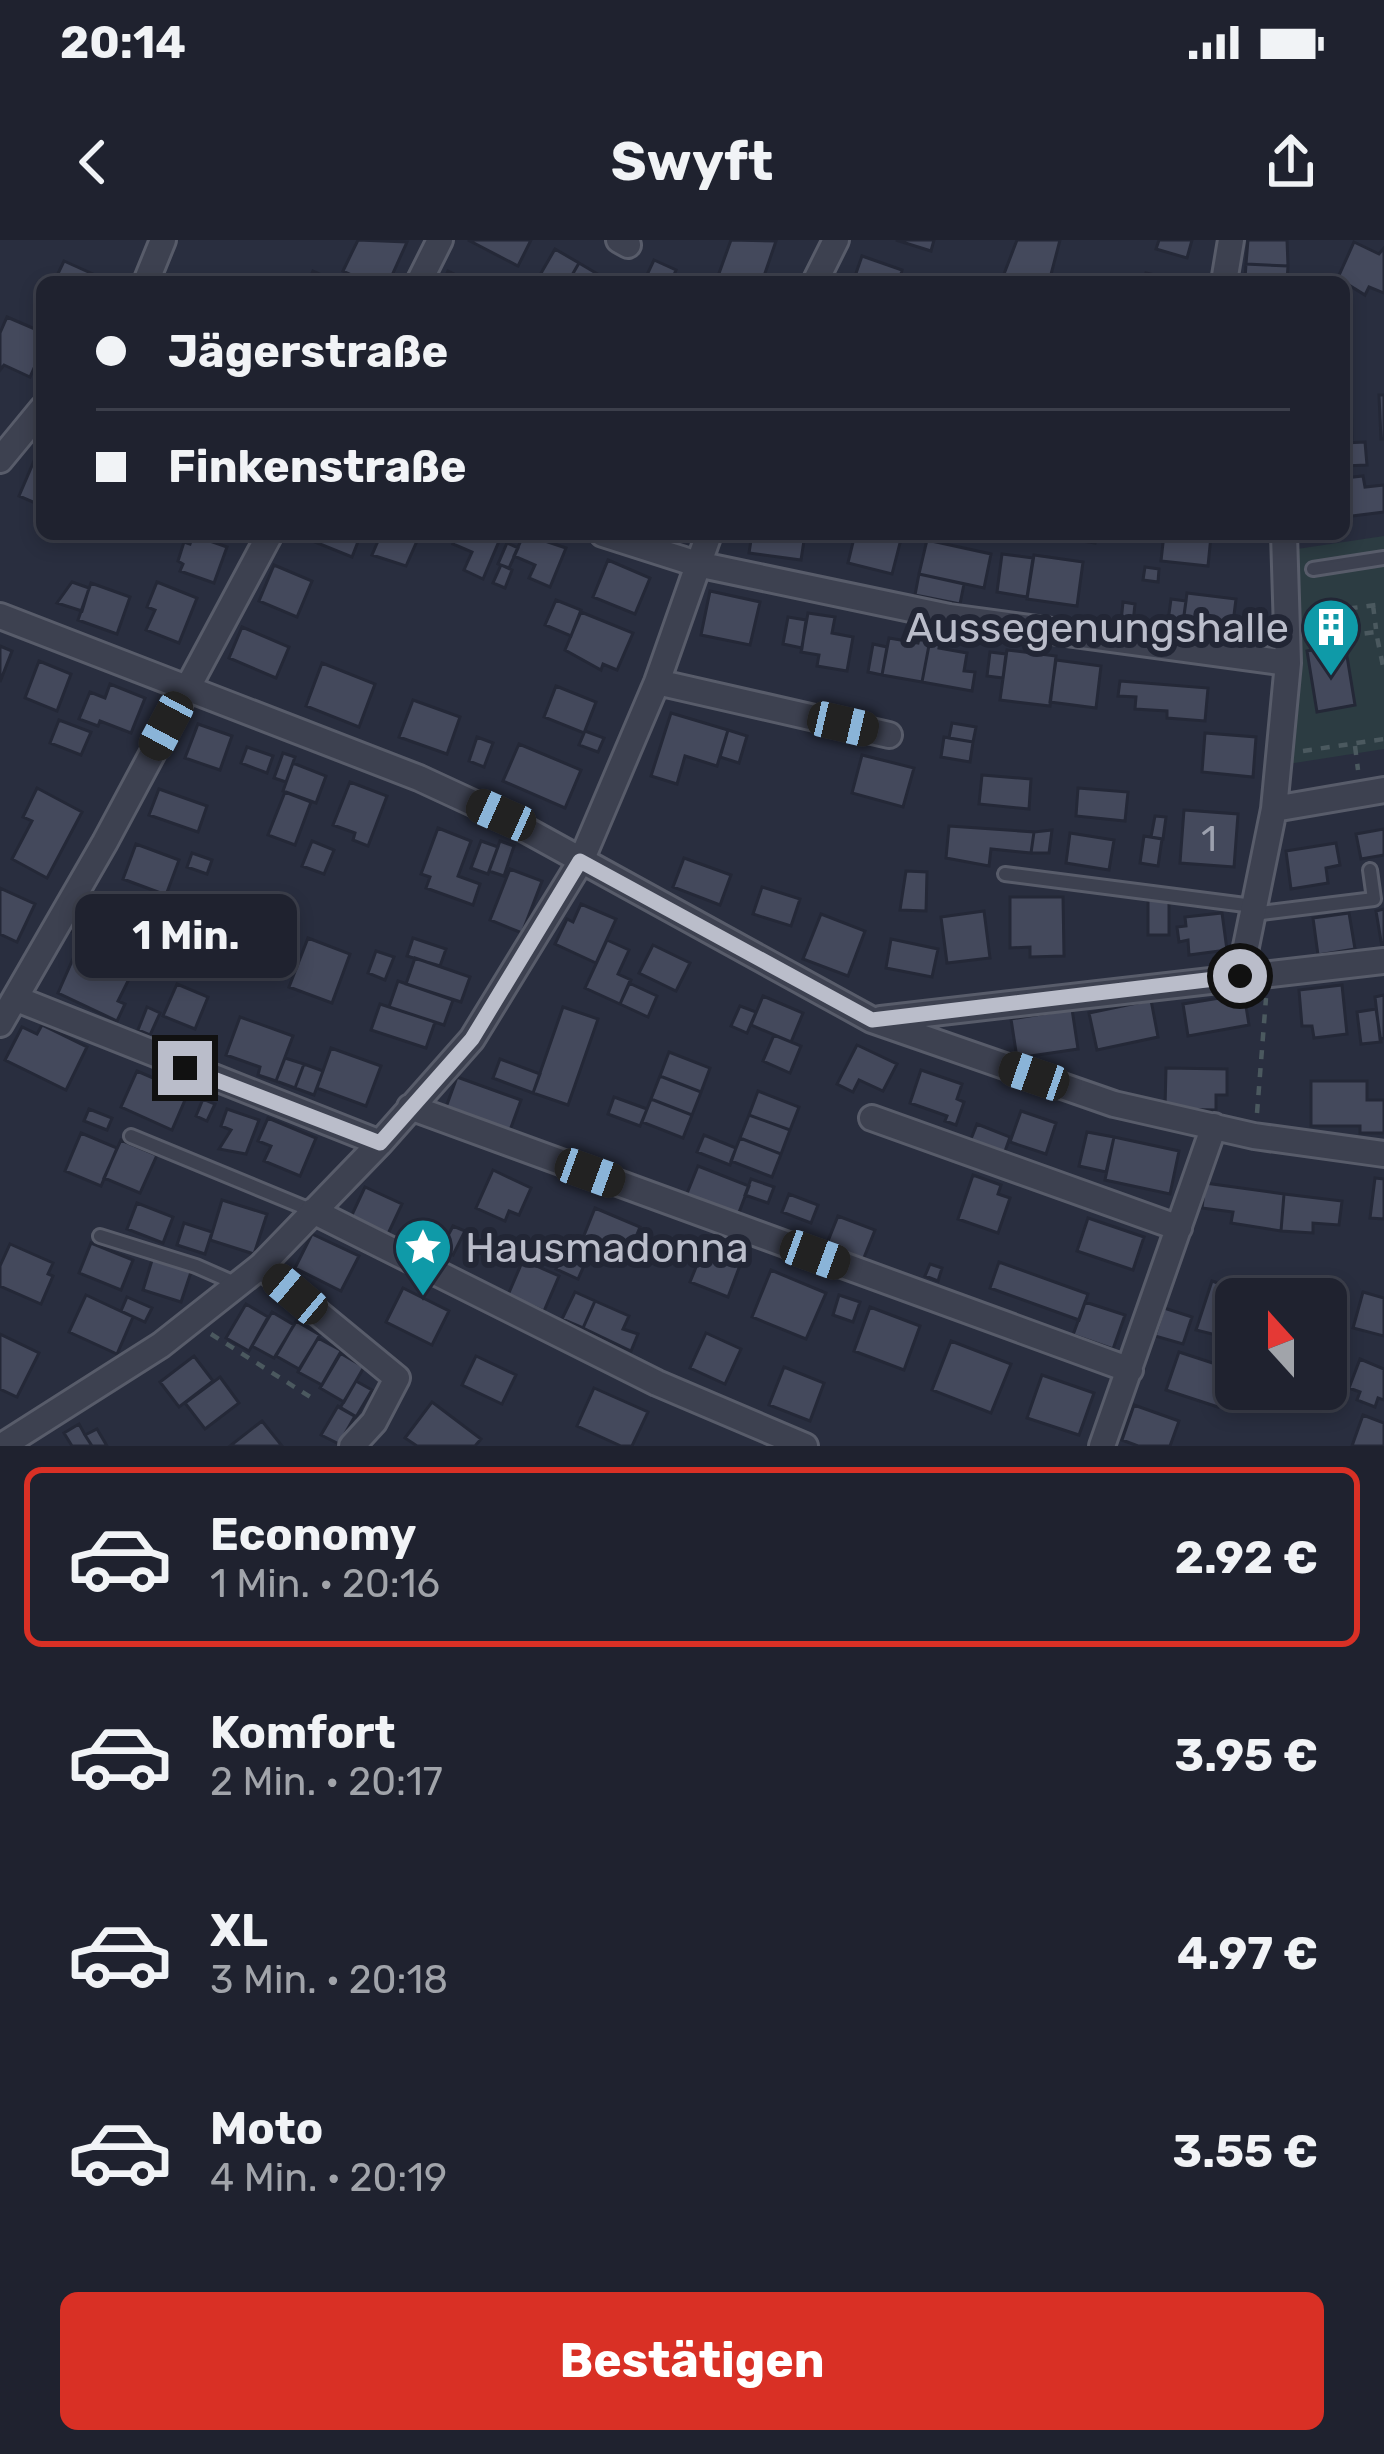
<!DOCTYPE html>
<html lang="de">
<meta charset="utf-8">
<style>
body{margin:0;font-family:Rubik,sans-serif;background:#2c2f3b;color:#f1f3f6;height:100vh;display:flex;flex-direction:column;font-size:45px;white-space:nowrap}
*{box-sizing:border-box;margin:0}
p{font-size:39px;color:#a1a4aa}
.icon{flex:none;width:66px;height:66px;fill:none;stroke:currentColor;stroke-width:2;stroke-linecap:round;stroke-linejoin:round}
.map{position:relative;height:1206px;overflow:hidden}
.details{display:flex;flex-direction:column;background:#1f222f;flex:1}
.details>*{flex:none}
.banner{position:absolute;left:36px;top:36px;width:1314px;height:264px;border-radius:18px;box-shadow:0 6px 18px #0003,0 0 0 3px #3c3f4b;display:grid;align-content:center;height:264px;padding:0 60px;background:#1f222f}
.needle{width:78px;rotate:339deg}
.fabs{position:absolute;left:1215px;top:1038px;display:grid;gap:24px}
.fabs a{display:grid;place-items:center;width:132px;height:132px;border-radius:18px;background:#1f222f;box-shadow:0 6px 18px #0003,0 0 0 3px #3c3f4b;font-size:60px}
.end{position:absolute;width:54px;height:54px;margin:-27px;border:15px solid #babdca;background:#111;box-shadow:0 0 0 6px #111}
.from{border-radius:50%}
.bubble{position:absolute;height:84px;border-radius:18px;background:#1f222f;box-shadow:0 6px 18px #0003,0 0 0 3px #3c3f4b;font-size:39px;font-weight:700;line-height:84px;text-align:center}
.car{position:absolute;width:36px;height:72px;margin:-36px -18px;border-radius:15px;box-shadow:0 0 9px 3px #0007;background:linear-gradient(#222 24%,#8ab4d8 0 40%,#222 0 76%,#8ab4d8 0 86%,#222 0)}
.banner b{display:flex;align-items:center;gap:42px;height:114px;font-size:45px}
.banner b+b{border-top:3px solid #3c3f4b}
.banner i{width:30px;height:30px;background:#f1f3f6}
ul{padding:21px 0 0;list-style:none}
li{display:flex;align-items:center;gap:36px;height:180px;margin:0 24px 18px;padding:0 36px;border:6px solid transparent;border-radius:18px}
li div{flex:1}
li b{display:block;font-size:45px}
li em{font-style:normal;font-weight:700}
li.on{border-color:#d93025}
li>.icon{width:108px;height:108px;stroke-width:1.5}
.primary-button{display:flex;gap:24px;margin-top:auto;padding:24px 60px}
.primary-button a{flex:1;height:138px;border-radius:18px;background:#d93025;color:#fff;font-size:48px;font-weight:700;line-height:138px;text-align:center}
.status{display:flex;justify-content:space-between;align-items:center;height:84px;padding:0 60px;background:#1f222f;direction:ltr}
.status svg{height:33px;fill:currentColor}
header{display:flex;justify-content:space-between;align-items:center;height:156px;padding:0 60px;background:#1f222f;font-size:54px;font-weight:700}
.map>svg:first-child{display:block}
.green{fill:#2c3c42}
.building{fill:#44495c;stroke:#242837;stroke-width:3}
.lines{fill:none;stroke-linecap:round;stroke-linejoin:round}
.service-casing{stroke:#585c6a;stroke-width:18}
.minor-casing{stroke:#585c6a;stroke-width:30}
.path{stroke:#4b595f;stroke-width:4.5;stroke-dasharray:9 9;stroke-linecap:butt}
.service{stroke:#3d4150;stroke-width:12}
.minor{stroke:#3d4150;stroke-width:24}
.route{stroke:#babdca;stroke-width:15}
.labels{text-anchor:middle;stroke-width:12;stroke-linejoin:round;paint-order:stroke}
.number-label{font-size:36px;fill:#9ca0ae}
.poi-label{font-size:42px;fill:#babdca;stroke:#222635;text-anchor:end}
</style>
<div class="status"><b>20:14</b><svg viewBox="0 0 49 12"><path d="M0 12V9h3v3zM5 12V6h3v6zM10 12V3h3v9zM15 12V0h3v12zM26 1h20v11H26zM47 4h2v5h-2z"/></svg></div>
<header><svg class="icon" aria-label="back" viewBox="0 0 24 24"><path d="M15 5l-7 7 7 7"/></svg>Swyft<svg class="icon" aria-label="share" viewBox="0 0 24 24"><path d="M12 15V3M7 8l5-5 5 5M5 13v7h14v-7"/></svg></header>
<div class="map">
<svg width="1384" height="1206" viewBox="0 0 1384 1206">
<rect width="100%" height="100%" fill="#292e3f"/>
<path class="green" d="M1384,296v213l-96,15 13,-153 -4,-62z"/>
<path class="building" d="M358,0l49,2 -18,40h-22l-24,-11z
M468,0h63l-13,26z
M731,0l45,1 -14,41 -45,-3z
M896,0h38l-3,11z
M1017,0h43l-11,42 -45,-8z
M1159,0h33l-5,18 -31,-9z
M1248,0h39l1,26 -42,-2z
M1354,2l25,12 5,-6v45l-15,-6 -4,8 -21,-13h-8z
M555,9l24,14 -11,19h-16l-12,-7z
M862,16l40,14 -3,12h-46z
M654,20l22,10 -5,12 -26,-3z
M64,21l42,19 -1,2h-51z
M579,23l32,19h-43z
M1246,24l42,2 -1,15 -42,-2z
M313,31l24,11h-29z
M448,31l22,11h-27z
M1146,33l34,8 -1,1h-35z
M7,77l35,15v18l-12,27 -26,-12 -4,5v-37z
M1344,147h7l1,52h-8z
M1379,155h5v44h-3z
M1365,202l2,23 -23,1v-23z
M37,214l5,2v50l-23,-10z
M1363,236l2,11 19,-2v27l-40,5v-39z
M313,294h48l-9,23 -42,-17z
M381,294h39l-14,32 -34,-11z
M458,294h44l-19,45 -19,-9 8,-18 -19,-8z
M524,294l42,14 -16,39 -21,-9 6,-13 -21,-9z
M752,294h53l-4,26 -52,-7z
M855,294l46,5 -9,35 -44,-11z
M1072,294h25l-2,9 -24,-4z
M1164,294l47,2 -3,30 -47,-5z
M193,295l34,12 -13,36 -34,-12 3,-7 -5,-3 6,-19 6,2z
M927,300l64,14 -7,34 -65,-14z
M507,303l11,5 -9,20 -11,-4z
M1002,314l31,4 -6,39 -30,-5z
M1034,315l49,7 -6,44 -50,-7z
M608,320l42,18 -15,36 -42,-17z
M274,325l38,16 -15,36 -38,-16z
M501,325l11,5 -7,18 -12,-5z
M1145,327l14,2 -1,13 -15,-2z
M919,334l45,10 -4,20 -45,-9z
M72,342l17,6 -7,23 -25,-8z
M157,342l40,16 -18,45 -33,-13 9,-20 -8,-3z
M91,343l39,14 -13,37 -39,-14z
M710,351l50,11 -10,43 -49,-10z
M1187,353l49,6 -4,32 -19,-3v6l-31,-4z
M1171,359l15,2 -3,22 -15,-2z
M556,360l25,10 -10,26 -26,-11z
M1123,362l12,2 -2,19 -12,-1z
M581,372l52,21 -16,37 -14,-6 -2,6 -36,-20z
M808,373l27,4 -3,16 21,4 -6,34 -30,-5 2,-11 -18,-3z
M788,377l18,3 -4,28 -19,-4z
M242,387l47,20 -13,31 -47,-20z
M889,398l29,5 1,-4 11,1 -8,42 -40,-7z
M930,400l10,3 -1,5 28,5 -3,18 11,1 -3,19 -50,-9z
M873,404l14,3 -5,28 -14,-3z
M1345,404l10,61 -38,7 -10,-61z
M0,406l12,5 -12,31z
M1007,410l49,6 -6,50 -50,-6z
M990,412l16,2 -3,24 -16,-2z
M1056,420l45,6 -5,42 -46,-6z
M39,421l32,13 -14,37 -32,-13z
M322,423l53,21 -16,43 -53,-21z
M1120,441l88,7 -3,33 -38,-3v-7l-32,-2 1,-12 -18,-1z
M110,444l35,14 -14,35 -31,-12 -2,5 -19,-7 11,-27 15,6z
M556,446l40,16 -12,31 -40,-16z
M413,460l47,17 -13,37 -48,-17z
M671,473l57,17 -11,36 -32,-10 -8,28 -26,-8z
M59,480l32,12 -10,23 -31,-12z
M952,483l24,4 -3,15 -24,-4z
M198,484l34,12 -12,34 -35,-12z
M728,490l19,6 -8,27 -19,-6z
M585,491l19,7 -6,14 -19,-7z
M1205,493l51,4 -3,40 -51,-5z
M477,497l16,6 -9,24 -15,-6z
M944,497l29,5 -3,20 -29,-5z
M519,504l62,26 -16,38 -62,-27z
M247,507l26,9 -6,17 -26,-10z
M283,513l12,4 -9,25 -12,-4z
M862,515l52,13 -11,39 -51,-14z
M293,523l33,13 -10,27 -33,-12z
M982,535l49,4 -2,30 -50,-5z
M350,542l37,14 -19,50 -15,-6 2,-7 -22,-8z
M37,548l45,24 -35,66 -35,-19 20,-38 -9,-4z
M1078,548l50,4 -3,29 -49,-5z
M159,549l48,17 -9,26 -49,-17z
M285,552l26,10 -16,43 -27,-10z
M1184,570l54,4 -4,53 -54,-4z
M1155,576l11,1 -3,22 -12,-2z
M949,586l85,6 -3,21 -40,-4 -2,17 -43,-8z
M438,588l33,13 -13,35 22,8 -7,21 -47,-17 4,-11 -9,-3z
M1384,589v26l-23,4 -5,-25z
M1052,590l-3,23h-18l3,-21z
M1070,593l44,7 -5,30 -43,-7z
M1144,596l18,3 -4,27 -18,-3z
M312,601l22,9 -10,24 -22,-8z
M481,601l17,6 -10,27 -17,-6z
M500,601l14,5 -10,30 -15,-5z
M1336,603l4,22 -14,3 2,15 -37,6 -5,-38z
M136,604l43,16 -13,35 -43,-16z
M192,613l20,7 -5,14 -20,-7z
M684,618l47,17 -11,30 -47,-18z
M510,629l32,12 -20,52 -32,-13z
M906,631l21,1 -1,39 -26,-1z
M762,647l38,12 -9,27 -38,-12z
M0,648l35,16 -18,38 -17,-8z
M1010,657h53l1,59 -34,1v-10l-20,1z
M126,659l50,22 -16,36 -50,-21z
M1148,659h21v36h-21z
M247,662l47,19 -21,49 -46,-20z
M83,664l28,12 -11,27 -29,-12z
M581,664l35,15 -20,44 -41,-19 12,-25 6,3z
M1384,669v37l-2,1 -6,-36z
M984,671l6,47 -43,5 -6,-46z
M1222,673l5,37 -38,5 -1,-15 -9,2 -2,-15 9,-1 -1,-9z
M1349,673l6,36 -37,6 -5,-37z
M821,674l44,17 -17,45 -45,-17z
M308,698l42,16 -18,49 -43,-16z
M413,698l33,11 -6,17 -33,-10z
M891,699l47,10 -6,28 -46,-9z
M607,700l22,10 -11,24 13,6 -11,24 -35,-16z
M653,705l37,18 -14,28 -37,-18z
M376,711l18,6 -9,23 -17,-7z
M76,712l54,25 -12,24 7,3 -8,17 -59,-28z
M415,718l55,19 -9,25 -55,-18z
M398,741l55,19 -9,25 -55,-18z
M629,743l28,13 -9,21 -28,-13z
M177,744l31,13 -13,32 -32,-13z
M1342,745l5,49 -33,4 -2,-12h-10l-3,-36z
M1244,754l5,31 -61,11 -5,-32z
M1384,755v43l-4,1 -5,-42z
M763,756l40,17 -12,29 -40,-17z
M1151,760l7,37 -61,13 -8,-37z
M380,764l55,18 -9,26 -55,-18z
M740,766l16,6 -9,21 -16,-7z
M147,767l13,6 -10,22 -12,-5z
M563,767l35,12 -30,86 -35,-12z
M1072,769l6,40 -61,9 -6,-39z
M1376,769l5,33 -20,2 -4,-32z
M240,777l53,19 -17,45 -18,-6 2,-8 -34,-12z
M42,785l45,22 -21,43 -61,-30 17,-33 15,7z
M774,795l27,11 -11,27 -27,-12z
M857,805l40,19 -14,27 -24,-11 -6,12 -16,-8z
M331,808l50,18 -15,40 -49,-18z
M669,812l41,16 -9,24 -41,-16z
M285,818l19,6 -9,24 -19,-7z
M500,819l40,15 -7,19 -40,-15z
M304,824l19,7 -9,24 -19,-7z
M1166,828l61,1v26h-11v15l-51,-1z
M921,830l41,14 -5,15 7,3 -8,23 -11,-4 2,-5 -37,-13z
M137,831l51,22 -16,37 -51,-23z
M660,836l41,16 -9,23 -41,-16z
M457,837l64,23 -12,33 -64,-23z
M1311,841h56v19h17v33h-24v-7h-49z
M758,851l41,16 -9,23 -41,-15z
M614,857l33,12 -7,17 -32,-12z
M203,859l12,5 -8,17 -11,-5z
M651,859l41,16 -9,23 -41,-16z
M89,869l23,9 -5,12 -23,-9z
M227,869l32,11 -13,34 -27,-5 12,-19 -10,-4z
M1021,871l35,12 -10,31 -36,-12z
M749,875l41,15 -9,24 -41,-16z
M268,878l48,20 -16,38 -36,-15 7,-15 -13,-5z
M977,884l33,13 -7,20 -34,-13z
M1087,892l27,5 -8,35 -27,-6z
M81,893l36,15 -16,38 -36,-15z
M704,895l32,13 -6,17 -33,-13z
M1114,897l65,14 -9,43 -65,-14z
M740,898l41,16 -9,23 -41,-16z
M121,900l36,15 -17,38 -36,-15z
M698,926l51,20 -11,29 -52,-19z
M493,930l38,18 -12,27 -10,-4 -4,10 -29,-13z
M973,935l28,10 -3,9 12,4 -12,35 -40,-14z
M1375,938l9,1v40l-14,-1z
M751,939l23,8 -6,16 -23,-8z
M1205,943l79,11 -3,37 -50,-8 2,-11 -31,-4z
M365,947l37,17 -15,32 -37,-17z
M789,954l29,11 -7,18 -29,-11z
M1284,954l58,7 -3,24 -26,-2v10l-32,-2z
M222,960l45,14 -13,40 -44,-14z
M137,963l36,14 -10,26 -36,-14z
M595,968l45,19 -14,34 -45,-18z
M838,976l37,14 -12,30 -37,-14z
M1088,978l56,19 -11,33 -56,-19z
M184,983l28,9 -7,22 -28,-9z
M453,986l12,5 -12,24 -12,-6z
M312,994l47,22 -18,35 -46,-23z
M91,1003l42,17 -12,30 -42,-17z
M10,1004l43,19 -5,11 5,2 -12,28 -41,-18v-20z
M705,1005l37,15 -14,37 -38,-15z
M565,1009l22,10 -9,20 -22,-10z
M153,1017l39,12 -11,33 -38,-12z
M523,1020l36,16 -15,35 -36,-16z
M999,1022l89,32 -9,26 -89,-32z
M930,1024l12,4 -4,13 -13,-5z
M771,1030l55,23 -20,46 -54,-22z
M1212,1041l41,14 -1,4h-16v41l-40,-10z
M403,1048l46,23 -17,34 -46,-23z
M575,1052l20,9 -12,27 -21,-9z
M1363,1052l21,6v38l-31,-8z
M86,1055l47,22 -16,37 -48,-22z
M839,1055l21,7 -7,20 -20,-7z
M127,1057l25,11 -7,14 -24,-11z
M595,1061l34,15 -6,13 15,5 -7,17 -48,-23z
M1085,1062l40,13 -12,34 -40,-14z
M246,1064l22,13 -19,34 -23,-13z
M870,1067l50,19 -16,44 -50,-19z
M1164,1068l28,9 -9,27 -28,-8z
M272,1072l22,13 -20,33 -22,-12z
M296,1081l24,14 -21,34 -23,-13z
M706,1093l35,16 -16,35 -35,-16z
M0,1094l39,19 -22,44 -17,-8z
M318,1098l24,13 -20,34 -24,-13z
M951,1101l60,23 -20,49 -59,-23z
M1179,1112l52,17 -13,38 -52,-17z
M340,1113l24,14 -20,35 -24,-14z
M194,1116l19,25 -34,26 -19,-25z
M476,1116l40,19 -14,29 -40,-19z
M1360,1119l24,10v31l-6,-2 -3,9 -18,-7 3,-8 -11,-4z
M784,1127l40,16 -14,38 -41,-16z
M1042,1135l52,18 -15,42 -52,-17z
M220,1137l19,26 -34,26 -20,-26z
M356,1141l16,9 -16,27 -16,-9z
M594,1148l54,24 -16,34h-11l-44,-20z
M432,1162l49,37 -6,7h-58l-12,-8z
M1134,1165l45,16 -9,25h-32l-16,-6z
M338,1166l17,10 -16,28 -18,-9z
M1363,1175l21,8v23h-32z
M262,1181l20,25h-52z
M79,1184l6,11 7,11h-20l-8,-13z
M97,1189l10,17h-15l-7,-11z"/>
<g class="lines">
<g class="service-casing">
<path id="service" d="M1313,329l71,-11
M1005,634l248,32
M1253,674l121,-15 -4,-29
M131,896l182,75
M100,996l96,30 41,18"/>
</g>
<g class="minor-casing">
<path id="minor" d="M619,0l9,5
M146,42l17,-42
M419,42l21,-42
M815,42l21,-42
M1224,42l7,-42
M0,220l42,-51
M603,294l94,30 252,53 339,46
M0,376l419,162 82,38 371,204 242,84 140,32 130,18
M657,442l232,53
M1274,569l110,-19
M1240,736l34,-167 14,-146 -4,-129
M17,759l363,144
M881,779l503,-58
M0,784l105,-182 165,-308
M410,867l720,263
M872,878l307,110
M313,971l344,172 148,63
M261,1026l136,112 -23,44 -22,24
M2,1206l159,-101 100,-79 119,-123 92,-104 109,-178 76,-179 52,-148
M1102,1206l112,-320"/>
</g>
<path class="path" d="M1373,365l3,24
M1324,398l-3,-26 63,-8
M1311,400l65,-8 8,39
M1355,506l3,24
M1303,511l81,-12
M1257,873l9,-115
M211,1094l104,66"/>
<use href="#service" class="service"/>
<use href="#minor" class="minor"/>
</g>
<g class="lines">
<path class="route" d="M185,828l195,75 92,-104 108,-178 292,159 368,-44"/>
</g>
<defs>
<g id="building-pin" transform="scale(3)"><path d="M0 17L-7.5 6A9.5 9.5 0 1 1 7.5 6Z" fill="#0f9aa8" stroke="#222635"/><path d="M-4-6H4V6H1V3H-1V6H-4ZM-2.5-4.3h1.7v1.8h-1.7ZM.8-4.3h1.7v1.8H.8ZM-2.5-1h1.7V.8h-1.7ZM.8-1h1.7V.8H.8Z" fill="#fff"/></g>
<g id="sight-pin" transform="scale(3)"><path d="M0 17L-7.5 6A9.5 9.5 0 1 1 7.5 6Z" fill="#0f9aa8" stroke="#222635"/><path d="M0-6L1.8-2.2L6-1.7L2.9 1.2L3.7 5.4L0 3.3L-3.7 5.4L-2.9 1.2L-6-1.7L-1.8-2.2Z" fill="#fff"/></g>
</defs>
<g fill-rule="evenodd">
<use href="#building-pin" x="1331" y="387"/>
<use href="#sight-pin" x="423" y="1007"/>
</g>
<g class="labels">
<g class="number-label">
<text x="1209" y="611">1</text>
</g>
<g class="poi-label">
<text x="1289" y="402">Aussegenungshalle</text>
<text x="465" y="1022" text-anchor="start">Hausmadonna</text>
</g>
</g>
</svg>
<div class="fabs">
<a><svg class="needle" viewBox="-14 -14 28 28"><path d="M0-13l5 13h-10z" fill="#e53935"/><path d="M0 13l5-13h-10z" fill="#a1a4aa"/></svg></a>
</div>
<i class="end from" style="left:1240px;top:736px"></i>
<i class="end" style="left:185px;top:828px"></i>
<div class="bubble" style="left:75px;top:654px;width:222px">1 Min.</div>
<i class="car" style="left:843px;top:484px;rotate:103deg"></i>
<i class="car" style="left:166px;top:486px;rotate:208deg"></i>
<i class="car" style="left:501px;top:575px;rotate:294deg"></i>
<i class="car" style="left:1034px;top:836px;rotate:289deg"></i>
<i class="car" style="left:590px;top:933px;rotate:110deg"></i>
<i class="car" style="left:815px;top:1015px;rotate:110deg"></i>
<i class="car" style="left:295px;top:1054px;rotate:310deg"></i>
<div class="banner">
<b><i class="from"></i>Jägerstraße</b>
<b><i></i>Finkenstraße</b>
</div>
</div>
<section class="details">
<ul>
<li class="on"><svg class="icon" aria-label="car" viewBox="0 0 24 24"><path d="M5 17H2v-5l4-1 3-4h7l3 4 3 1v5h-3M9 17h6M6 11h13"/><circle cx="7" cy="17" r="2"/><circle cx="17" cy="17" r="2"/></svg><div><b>Economy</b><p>1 Min. · 20:16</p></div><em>2.92 €</em></li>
<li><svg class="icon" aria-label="car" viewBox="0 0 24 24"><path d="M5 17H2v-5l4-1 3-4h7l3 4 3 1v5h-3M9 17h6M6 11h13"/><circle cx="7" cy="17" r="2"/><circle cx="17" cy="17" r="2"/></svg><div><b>Komfort</b><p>2 Min. · 20:17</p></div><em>3.95 €</em></li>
<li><svg class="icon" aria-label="car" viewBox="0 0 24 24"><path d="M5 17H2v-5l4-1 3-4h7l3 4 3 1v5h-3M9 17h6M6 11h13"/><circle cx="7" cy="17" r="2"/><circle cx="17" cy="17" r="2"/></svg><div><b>XL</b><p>3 Min. · 20:18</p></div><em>4.97 €</em></li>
<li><svg class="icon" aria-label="car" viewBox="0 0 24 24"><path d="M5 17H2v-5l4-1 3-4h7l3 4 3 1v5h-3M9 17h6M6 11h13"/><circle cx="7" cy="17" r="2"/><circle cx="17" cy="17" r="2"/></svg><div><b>Moto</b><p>4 Min. · 20:19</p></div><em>3.55 €</em></li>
</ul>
<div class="primary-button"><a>Bestätigen</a></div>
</section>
